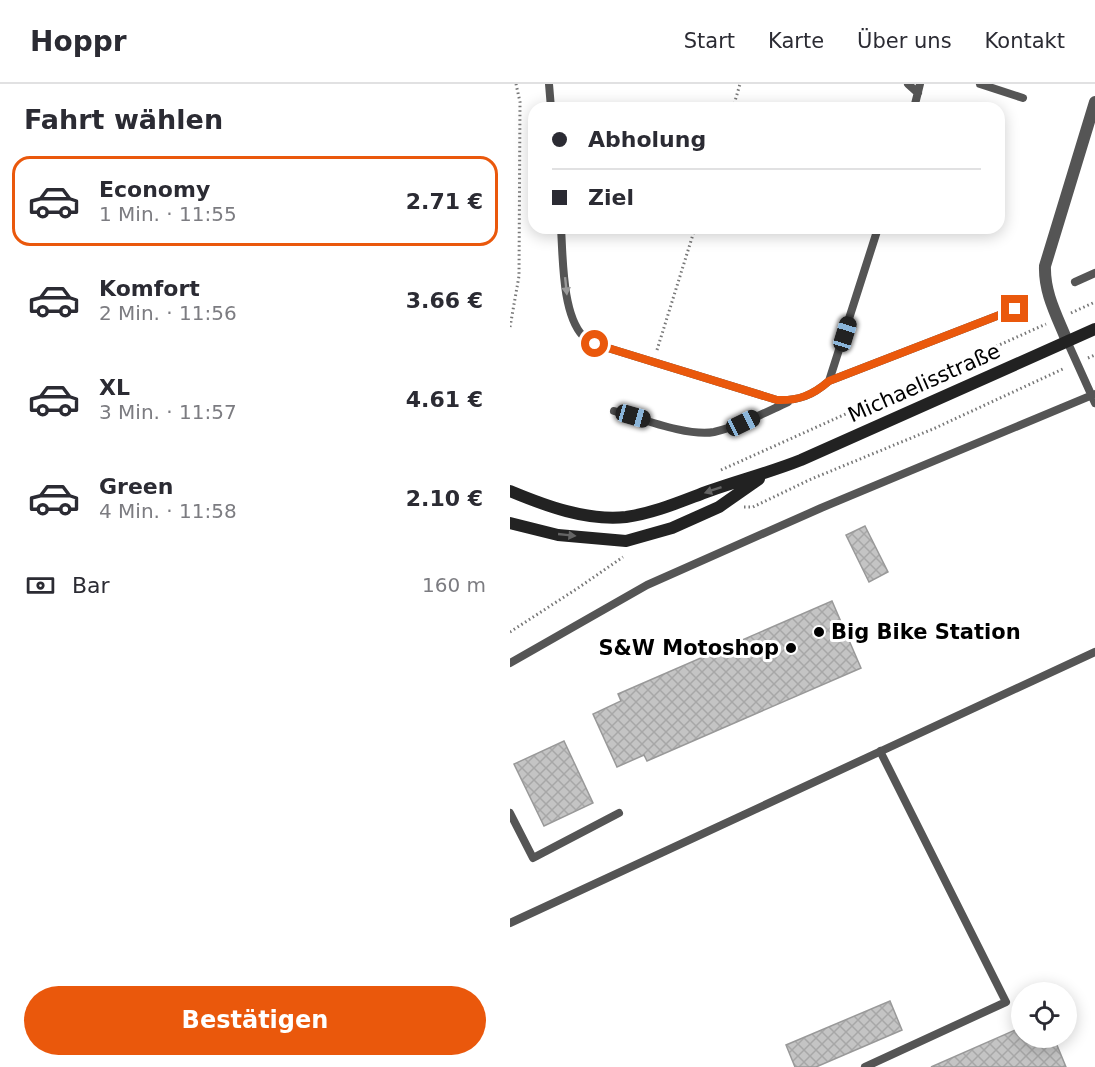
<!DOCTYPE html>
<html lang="de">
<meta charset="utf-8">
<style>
body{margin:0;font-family:"DejaVu Sans",sans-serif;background:#f2f2f3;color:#2b2b33;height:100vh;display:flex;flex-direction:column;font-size:22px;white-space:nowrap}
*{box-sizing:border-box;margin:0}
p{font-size:20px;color:#7c7c81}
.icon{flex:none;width:33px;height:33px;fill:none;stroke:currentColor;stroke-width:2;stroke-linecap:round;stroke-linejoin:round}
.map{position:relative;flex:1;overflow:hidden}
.drawer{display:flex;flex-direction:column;background:#fff;width:510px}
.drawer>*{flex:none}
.hud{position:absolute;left:18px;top:18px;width:477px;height:132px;border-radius:18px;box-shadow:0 3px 15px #0003;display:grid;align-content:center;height:132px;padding:0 24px;background:#fff}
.buttons{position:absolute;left:501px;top:898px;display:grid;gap:12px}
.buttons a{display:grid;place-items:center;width:66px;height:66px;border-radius:50%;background:#fff;box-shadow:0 3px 15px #0003;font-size:30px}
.end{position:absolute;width:27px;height:27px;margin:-14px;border:8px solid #ea580c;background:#fff;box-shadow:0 0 0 3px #fff}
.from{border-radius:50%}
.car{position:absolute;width:18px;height:36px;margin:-18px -9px;border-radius:8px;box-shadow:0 0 4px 2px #0007;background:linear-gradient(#222 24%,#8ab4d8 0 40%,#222 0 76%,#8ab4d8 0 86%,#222 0)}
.hud b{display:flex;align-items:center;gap:21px;height:57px;font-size:22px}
.hud b+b{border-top:2px solid #e1e1e2}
.hud i{width:15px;height:15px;background:#2b2b33}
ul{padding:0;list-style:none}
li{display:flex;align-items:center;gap:18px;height:90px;margin:0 12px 9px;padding:0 12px;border:3px solid transparent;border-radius:18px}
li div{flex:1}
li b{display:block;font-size:22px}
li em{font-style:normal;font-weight:700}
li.selected{border-color:#ea580c}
li>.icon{width:54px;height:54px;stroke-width:1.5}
h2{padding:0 24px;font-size:27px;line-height:72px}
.pay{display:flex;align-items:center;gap:15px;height:66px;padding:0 24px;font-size:22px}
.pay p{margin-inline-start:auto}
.primary-button{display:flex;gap:12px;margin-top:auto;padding:12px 24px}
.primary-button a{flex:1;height:69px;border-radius:36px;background:#ea580c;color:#fff;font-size:24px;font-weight:700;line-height:69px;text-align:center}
header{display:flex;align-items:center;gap:36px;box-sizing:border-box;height:84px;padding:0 30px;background:#fff;border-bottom:2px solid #e1e1e2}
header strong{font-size:28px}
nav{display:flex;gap:33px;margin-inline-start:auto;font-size:21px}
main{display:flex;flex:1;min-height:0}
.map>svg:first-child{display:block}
.building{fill:url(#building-cross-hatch);stroke:#999;stroke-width:1.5}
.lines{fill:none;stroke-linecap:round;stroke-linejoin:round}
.path{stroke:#777;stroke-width:3;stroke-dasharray:1.5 3;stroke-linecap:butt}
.lane{stroke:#555;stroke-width:8}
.street{stroke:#555;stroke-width:12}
.secondary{stroke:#222;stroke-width:12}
.oneway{fill:#999}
.oneway2{fill:#646464}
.route{stroke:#ea580c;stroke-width:8}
.poi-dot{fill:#000;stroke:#fff;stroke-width:2}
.labels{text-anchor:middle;stroke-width:6;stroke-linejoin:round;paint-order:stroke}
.street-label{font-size:21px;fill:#000;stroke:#fff}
.poi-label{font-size:21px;font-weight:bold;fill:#000;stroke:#fff;text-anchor:start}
</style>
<header>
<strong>Hoppr</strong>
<nav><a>Start</a><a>Karte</a><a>Über uns</a><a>Kontakt</a></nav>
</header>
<main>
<section class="drawer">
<h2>Fahrt wählen</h2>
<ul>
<li class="selected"><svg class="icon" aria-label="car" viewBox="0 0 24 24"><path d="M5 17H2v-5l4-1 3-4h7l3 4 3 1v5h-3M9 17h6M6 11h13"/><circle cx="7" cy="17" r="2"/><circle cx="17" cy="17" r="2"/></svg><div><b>Economy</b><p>1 Min. · 11:55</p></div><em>2.71 €</em></li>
<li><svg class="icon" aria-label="car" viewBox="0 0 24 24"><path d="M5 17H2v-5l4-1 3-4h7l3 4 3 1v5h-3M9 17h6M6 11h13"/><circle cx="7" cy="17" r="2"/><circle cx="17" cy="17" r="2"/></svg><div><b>Komfort</b><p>2 Min. · 11:56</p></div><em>3.66 €</em></li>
<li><svg class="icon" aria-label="car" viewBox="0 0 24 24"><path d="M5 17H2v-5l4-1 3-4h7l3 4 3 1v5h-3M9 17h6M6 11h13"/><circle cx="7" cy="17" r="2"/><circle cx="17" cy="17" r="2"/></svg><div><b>XL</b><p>3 Min. · 11:57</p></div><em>4.61 €</em></li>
<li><svg class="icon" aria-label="car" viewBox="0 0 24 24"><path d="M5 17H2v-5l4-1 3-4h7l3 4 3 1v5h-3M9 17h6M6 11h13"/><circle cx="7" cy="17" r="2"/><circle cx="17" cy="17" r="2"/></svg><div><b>Green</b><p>4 Min. · 11:58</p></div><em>2.10 €</em></li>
</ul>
<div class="pay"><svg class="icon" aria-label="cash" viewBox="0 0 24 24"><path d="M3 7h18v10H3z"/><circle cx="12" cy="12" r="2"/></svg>Bar<p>160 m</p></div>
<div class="primary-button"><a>Bestätigen</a></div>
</section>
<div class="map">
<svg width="585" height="983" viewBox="0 0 585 983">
<defs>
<pattern id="building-cross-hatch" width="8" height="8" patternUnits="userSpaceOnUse" patternTransform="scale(1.5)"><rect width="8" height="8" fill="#c4c4c4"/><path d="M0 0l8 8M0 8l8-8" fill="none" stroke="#a7a7a7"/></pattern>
</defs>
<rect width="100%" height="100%" fill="#fff"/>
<path class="building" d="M355,442l23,46 -19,10 -23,-47z
M322,517l29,67 -214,93 -3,-6 -27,12 -24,-53 28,-13 -3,-7z
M54,657l29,62 -49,23 -30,-62z
M380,917l12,29 -86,37h-21l-9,-22z
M512,943v11h32l12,29h-135z"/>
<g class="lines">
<path class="path" d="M223,24l7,-24
M561,229l24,-11
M0,243l9,-51 1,-174 -4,-18
M147,266l38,-122
M578,274l7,-3
M211,386l325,-146
M234,423h9l56,-27 124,-51 132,-61
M0,548l68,-44 45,-31"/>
<path class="lane" d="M39,0l2,24
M398,0l10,9
M470,0l43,14
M404,24l6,-24
M51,144c2,29 1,86 22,108 3,3 9,6 12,8l182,56c22,1 36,-5 52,-19l186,-72
M565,198l20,-9
M557,257l28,62
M319,297l49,-153
M104,327c26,7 74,26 100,21 26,-6 50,-19 74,-30
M0,579l137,-78 174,-77 274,-114
M0,729l23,45 86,-45
M0,839l585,-271
M355,983l141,-65 -126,-251"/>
<path class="street" d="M557,257c-10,-25 -23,-48 -22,-75l50,-164"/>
<path class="secondary" d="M0,407c36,15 76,30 116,26 29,-4 56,-16 83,-26 31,-11 62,-19 92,-31l294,-131
M0,439l48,12 68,6 46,-13 47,-21 40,-28"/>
</g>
<defs><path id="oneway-solid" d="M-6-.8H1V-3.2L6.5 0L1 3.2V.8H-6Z" transform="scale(1.5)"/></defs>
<use class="oneway" href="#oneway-solid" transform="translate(56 202) rotate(84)"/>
<g class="oneway2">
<use href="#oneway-solid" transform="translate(203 406) rotate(161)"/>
<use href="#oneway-solid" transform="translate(57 451) rotate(6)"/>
</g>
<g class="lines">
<path class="route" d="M85,260l182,56c21,1 36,-5 52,-19l186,-72"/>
</g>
<g class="poi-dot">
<circle cx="309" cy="548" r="6"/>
<circle cx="281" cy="564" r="6"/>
</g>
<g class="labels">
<g class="street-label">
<text transform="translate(414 299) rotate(-24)" y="7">Michaelisstraße</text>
</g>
<g class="poi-label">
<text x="321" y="555">Big Bike Station</text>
<text x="269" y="571" text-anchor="end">S&amp;W Motoshop</text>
</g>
</g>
</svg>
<div class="buttons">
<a><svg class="icon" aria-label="locate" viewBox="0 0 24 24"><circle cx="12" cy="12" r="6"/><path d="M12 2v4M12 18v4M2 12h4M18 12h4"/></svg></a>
</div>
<i class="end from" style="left:85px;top:260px"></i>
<i class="end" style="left:505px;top:225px"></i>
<i class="car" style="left:335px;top:250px;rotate:17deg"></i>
<i class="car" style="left:123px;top:332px;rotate:106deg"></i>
<i class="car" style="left:233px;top:339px;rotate:64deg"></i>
<div class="hud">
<b><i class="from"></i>Abholung</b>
<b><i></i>Ziel</b>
</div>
</div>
</main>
